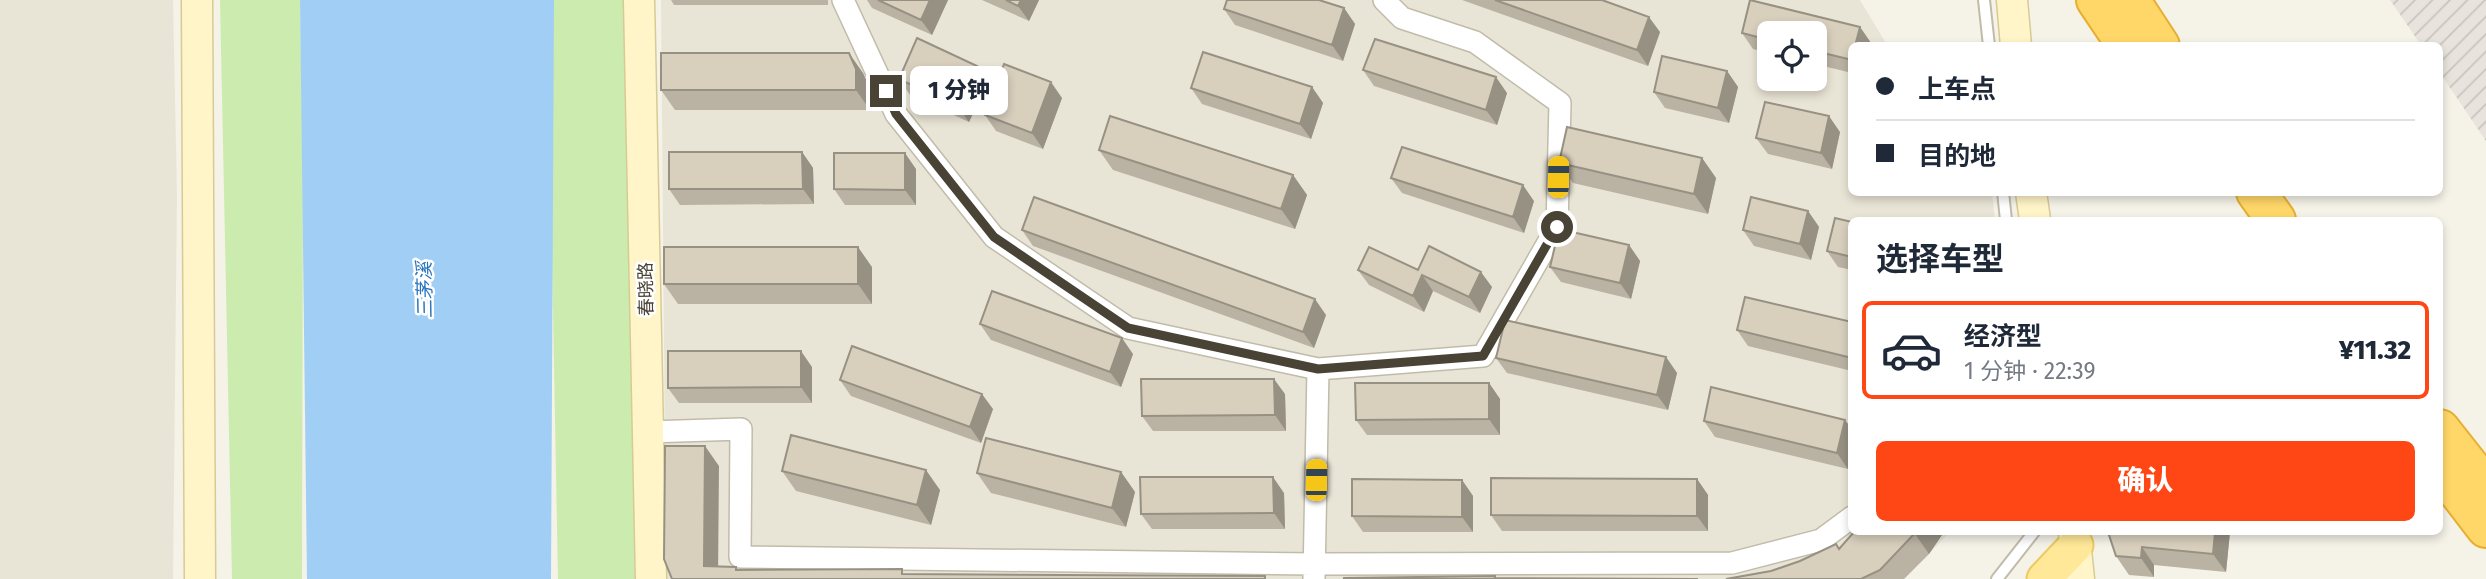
<!DOCTYPE html>
<html lang="zh">
<meta charset="utf-8">
<style>
body{margin:0;font-family:"Fira Sans","Noto Sans SC",sans-serif;background:#f6f6f7;color:#1f2937;height:100vh;display:flex;flex-direction:column;font-size:26px;white-space:nowrap}
*{box-sizing:border-box;margin:0}
p{font-size:23px;color:#747a83}
.icon{flex:none;width:38px;height:38px;fill:none;stroke:currentColor;stroke-width:2;stroke-linecap:round;stroke-linejoin:round}
.map{position:relative;flex:1;overflow:hidden}
.side{position:absolute;left:1848px;top:217px;width:595px;height:318px;display:flex;flex-direction:column;background:#fff;border-radius:10px;box-shadow:0 4px 10px #0003}
.side>*{flex:none}
.guide{position:absolute;left:1848px;top:42px;width:595px;height:154px;border-radius:10px;box-shadow:0 4px 10px #0003;display:grid;align-content:center;height:154px;padding:0 28px;background:#fff}
.tools{position:absolute;left:1757px;top:21px;display:grid;gap:14px}
.tools a{display:grid;place-items:center;width:70px;height:70px;border-radius:10px;background:#fff;box-shadow:0 4px 10px #0003;font-size:35px}
.end{position:absolute;width:32px;height:32px;margin:-16px;border:9px solid #494336;background:#fff;box-shadow:0 0 0 4px #fff}
.from{border-radius:50%}
.bubble{position:absolute;height:49px;border-radius:10px;background:#fff;box-shadow:0 4px 10px #0003;font-size:23px;font-weight:800;line-height:49px;text-align:center}
.car{position:absolute;width:21px;height:42px;margin:-21px -10px;border-radius:9px;box-shadow:0 0 5px 2px #0007;background:linear-gradient(#f5c518 24%,#345 0 40%,#f5c518 0 76%,#345 0 86%,#f5c518 0)}
.guide b{display:flex;align-items:center;gap:24px;height:66px;font-size:26px}
.guide b+b{border-top:2px solid #e0e1e3}
.guide i{width:18px;height:18px;background:#1f2937}
ul{padding:0;list-style:none}
li{display:flex;align-items:center;gap:21px;height:98px;margin:0 14px 10px;padding:0 14px;border:4px solid #e0e1e3;border-radius:10px}
li div{flex:1}
li b{display:block;font-size:26px}
li em{font-style:normal;font-weight:800}
li.active{border-color:#ff4715}
li>.icon{width:63px;height:63px;stroke-width:1.5}
h2{padding:0 28px;font-size:32px;line-height:84px}
.cta{display:flex;gap:14px;margin-top:auto;padding:14px 28px}
.cta a{flex:1;height:80px;border-radius:10px;background:#ff4715;color:#fff;font-size:28px;font-weight:800;line-height:80px;text-align:center}
.map>svg:first-child{display:block}
.residential{fill:#e9e5d6;fill-rule:evenodd}
.industrial{fill:url(#industrial-furrows)}
.park{fill:#ccecaf}
.water{fill:#a1cef5}
.lines{fill:none;stroke-linecap:round;stroke-linejoin:round}
.lane-casing{stroke:#c1bbaa;stroke-width:14}
.street-casing{stroke:#c1bbaa;stroke-width:24}
.secondary-casing{stroke:#d8ca95;stroke-width:33}
.primary-casing{stroke:#ebca60;stroke-width:37}
.highway-casing{stroke:#e7af30;stroke-width:42}
.lane{stroke:#fff;stroke-width:10}
.street{stroke:#fff;stroke-width:21}
.secondary{stroke:#fff5c8;stroke-width:30}
.primary{stroke:#ffe897;stroke-width:33}
.highway{stroke:#ffd769;stroke-width:38}
.wall{fill:#bab2a3}
.shaded-wall{fill:#979184}
.building{fill:#d8cfbd;stroke:#979184;stroke-width:2}
.route{stroke:#494336;stroke-width:9}
.labels{text-anchor:middle;stroke-width:5;stroke-linejoin:round;paint-order:stroke}
.street-label{font-size:18px;fill:#494336;stroke:#fff}
.water-label{font-size:19px;font-style:italic;fill:#2874bd;stroke:#fff}
</style>
<div class="map">
<svg width="2486" height="579" viewBox="0 0 2486 579">
<defs>
<pattern id="industrial-furrows" width="10" height="10" patternUnits="userSpaceOnUse" patternTransform="scale(1.75)"><rect width="10" height="10" fill="#e8e3dd"/><path d="M-1 1l2-2M0 10L10 0M9 11l2-2" fill="none" stroke="#c8c4be"/></pattern>
</defs>
<rect width="100%" height="100%" fill="#f5f2e8"/>
<path class="residential" d="M0,0h173l4,195 -4,384h-173z
M661,0h1199l27,45 -35,1v146l140,1 3,27h-143v312h98l-46,47h-1238zM1769,33h46v46h-46z"/>
<path class="industrial" d="M2390,0h96v141l-46,-68v-27l-19,-1z"/>
<path class="park" d="M220,0h80l3,169 -1,410h-70z
M552,0h86l1,579h-81l-7,-373z"/>
<path class="water" d="M300,0h254l-3,579h-244z"/>
<g class="lines">
<g class="lane-casing">
<path id="lane" d="M1984,0l5,46
M2003,192l3,28
M1997,579l37,-47"/>
</g>
<g class="street-casing">
<path id="street" d="M843,0l53,114 98,123 134,91 190,41 165,-13 74,-129 3,-124 -85,-61 -73,-24 -18,-18
M649,432l92,-3 -1,128 574,7 418,-1 89,-23 31,-23
M1314,579l4,-210"/>
</g>
<g class="secondary-casing">
<path id="secondary" d="M197,0l3,579
M639,0l12,579
M2012,0l4,46
M2031,192l4,28
M2074,532l5,47"/>
</g>
<g class="primary-casing">
<path id="primary" d="M2044,579l32,-34"/>
</g>
<g class="highway-casing">
<path id="highway" d="M2096,0l31,46
M2130,0l30,46
M2256,192l20,28
M2440,429l45,57
M2440,468l46,60"/>
</g>
<use href="#lane" class="lane"/>
<use href="#street" class="street"/>
<use href="#secondary" class="secondary"/>
<use href="#primary" class="primary"/>
<use href="#highway" class="highway"/>
</g>
<path class="wall" d="M671,0h157v5h-154z
M867,0h81l-16,35 -60,-27z
M982,0h57l-10,21z
M1462,0h140l58,32 -12,34z
M1344,8l11,16 -12,37 -108,-36 -11,-16z
M1860,27l11,16 -1,3h-18v27l-37,-9v-31h-46v20l-16,-4 -11,-16z
M1363,70l144,23 -10,32 -123,-39z
M1727,71l11,16 -9,36 -64,-15 -11,-16z
M863,73l7,16v21h-195l-14,-20z
M899,79l89,2 -19,41 -59,-27z
M1312,87l11,16 -12,36 -109,-35 -11,-16z
M1062,98l-19,51 -47,-18 -11,-16z
M1840,132l-8,37 -64,-15 -12,-16z
M1099,150l194,25 14,20 -12,34 -182,-59z
M802,152l11,16 1,36 -134,1 -11,-16z
M1702,158l14,20 -8,36 -135,-31 -14,-20z
M916,169v36h-71l-11,-16z
M1391,178l143,23 -10,32 -122,-40z
M1808,211l11,16 -8,33 -57,-14 -11,-16z
M1852,222v48l-14,-3 -11,-16z
M1022,230l304,85 -12,33 -281,-102z
M1629,245l11,16 -9,38 -70,-17 -11,-15z
M872,267v37h-194l-14,-20z
M1358,270h60l74,17 -12,26 -47,-22 -9,21 -55,-27z
M1852,322v49l-104,-25 -11,-16z
M980,324l153,30 -12,33 -130,-47z
M1666,357l11,16 -9,37 -161,-37 -11,-15z
M812,367v36h-133l-11,-15z
M840,380l153,29 -12,34 -130,-47z
M1489,383l11,16v36h-133l-11,-15z
M1285,394l1,37h-133l-11,-15z
M1845,420l3,49 -133,-32 -11,-16z
M782,471l158,19 -9,35 -135,-34z
M1121,472l14,20 -9,35 -135,-34 -14,-20z
M1697,479l11,16v36h-206l-11,-16z
M1462,480l11,16v36h-110l-11,-16z
M1284,493l1,36h-133l-11,-15z
M1854,532h90l-15,22 -25,25h-178l45,-8 68,-22z
M2230,532l-4,40 -72,-7v12l-25,-2 -13,-19 34,-23z"/>
<path class="shaded-wall" d="M930,0h18l-16,35 -11,-15z
M1021,0h18l-10,21 -11,-15z
M1344,8l11,16 -12,37 -11,-16z
M1649,17l11,15 -12,34 -11,-16z
M1860,27l11,16 -1,3h-15z
M849,53l14,20 7,16v21l-14,-20z
M977,66l11,15 -19,41 -11,-15z
M1727,71l11,16 -9,36 -11,-15z
M1496,77l11,16 -10,32 -11,-15z
M1051,82l11,16 -19,51 -11,-16z
M1312,87l11,16 -12,36 -11,-15z
M1829,116l11,16 -8,37 -11,-16z
M802,152l11,16 1,36 -11,-15z
M905,153l11,16v36l-11,-15z
M1702,158l14,20 -8,36 -14,-20z
M1293,175l14,20 -12,34 -14,-20z
M1523,185l11,16 -10,32 -11,-16z
M1808,211l11,16 -8,33 -11,-16z
M1629,245l11,16 -9,38 -11,-16z
M858,247l14,20v37l-14,-20z
M1481,272l11,15 -12,26 -11,-16z
M1422,275l11,16 -9,21 -11,-16z
M1315,299l11,16 -12,33 -11,-16z
M1122,338l11,16 -12,33 -11,-15z
M801,351l11,16v36l-11,-16z
M1666,357l11,16 -9,37 -11,-15z
M1274,379l11,15 1,37 -11,-16z
M1489,383l11,16v36l-11,-16z
M982,394l11,15 -12,34 -11,-16z
M1845,420l7,9v26l-4,14 -11,-16z
M705,446l14,20 -1,113 -14,-13z
M926,470l14,20 -9,35 -14,-20z
M1121,472l14,20 -9,35 -14,-19z
M1273,477l11,16 1,36 -11,-16z
M1697,479l11,16v36l-11,-15z
M1462,480l11,16v36l-11,-15z
M1916,532h28l-15,22 -14,-20z
M2215,532h15l-4,40 -13,-18z
M2142,547l12,18v12l-13,-19z"/>
<path class="building" d="M878,0h52l-9,20z
M1006,0h15l-3,6z
M1227,0h92l25,8 -12,37 -108,-36z
M1495,0h107l47,17 -12,33z
M1750,0l110,27 -5,19h-3v14l-37,-9v-18h-46v7l-27,-7z
M917,38l60,28 -19,41 -59,-28z
M1375,39l121,38 -10,33 -123,-40z
M1203,52l109,35 -12,37 -109,-36z
M661,53h188l7,16v21h-195z
M1662,56l65,15 -9,37 -64,-16z
M1004,64l47,18 -19,51 -47,-18z
M1765,102l64,14 -8,37 -65,-15z
M1110,116l183,59 -12,34 -182,-59z
M1567,127l135,31 -8,36 -135,-31z
M1402,147l121,38 -10,32 -122,-39z
M669,152h133l1,37h-134z
M834,153h71v37l-71,-1z
M1034,197l281,102 -12,33 -281,-102z
M1751,197l57,14 -8,33 -57,-14z
M1835,218l17,4v35l-25,-6z
M1559,229l70,16 -9,38 -70,-16z
M1429,246l52,26 -12,25 -47,-22 -9,21 -55,-26 11,-23 49,23z
M664,247h194v37h-194z
M992,291l130,47 -12,34 -130,-48z
M1745,297l107,25v36l-115,-28z
M1505,320l161,37 -9,38 -161,-37z
M852,346l130,48 -12,33 -130,-47z
M668,351h133v36l-133,1z
M1141,379h133l1,36 -133,1z
M1355,383h134v36l-133,1z
M1711,387l134,33 -8,33 -133,-32z
M791,435l135,35 -9,35 -135,-34z
M986,438l135,34 -9,36 -135,-35z
M665,446h40l-1,120 32,1v3l166,-1v5l363,2v3h-593l-8,-20z
M1140,477h133l1,36 -133,1z
M1491,478l206,1v37l-206,-1z
M1352,479l110,1v37l-110,-1z
M1854,532h62l-36,38 -19,9h-135l45,-8 29,-10 36,-17 3,5z
M2108,532h107l-2,22 -71,-7 -1,11 -25,-2z
M1495,576v2l203,1h-354v-1z"/>
<g class="lines">
<path class="route" d="M886,91l10,23 98,123 134,91 190,41 165,-13 74,-129"/>
</g>
<g class="labels">
<g class="street-label">
<text transform="translate(646 289) rotate(-91)" y="6">春晓路</text>
</g>
<g class="water-label">
<text transform="translate(424 290) rotate(-91)" y="7">三茅溪</text>
</g>
</g>
</svg>
<div class="tools">
<a><svg class="icon" aria-label="locate" viewBox="0 0 24 24"><circle cx="12" cy="12" r="6"/><path d="M12 2v4M12 18v4M2 12h4M18 12h4"/></svg></a>
</div>
<i class="end from" style="left:1557px;top:227px"></i>
<i class="end" style="left:886px;top:91px"></i>
<div class="bubble" style="left:910px;top:66px;width:98px">1 分钟</div>
<i class="car" style="left:1558px;top:177px;rotate:1deg"></i>
<i class="car" style="left:1316px;top:480px;rotate:1deg"></i>
<div class="guide">
<b><i class="from"></i>上车点</b>
<b><i></i>目的地</b>
</div>
<section class="side">
<h2>选择车型</h2>
<ul>
<li class="active"><svg class="icon" aria-label="car" viewBox="0 0 24 24"><path d="M5 17H2v-5l4-1 3-4h7l3 4 3 1v5h-3M9 17h6M6 11h13"/><circle cx="7" cy="17" r="2"/><circle cx="17" cy="17" r="2"/></svg><div><b>经济型</b><p>1 分钟 · 22:39</p></div><em>¥11.32</em></li>
</ul>
<div class="cta"><a>确认</a></div>
</section>
</div>
